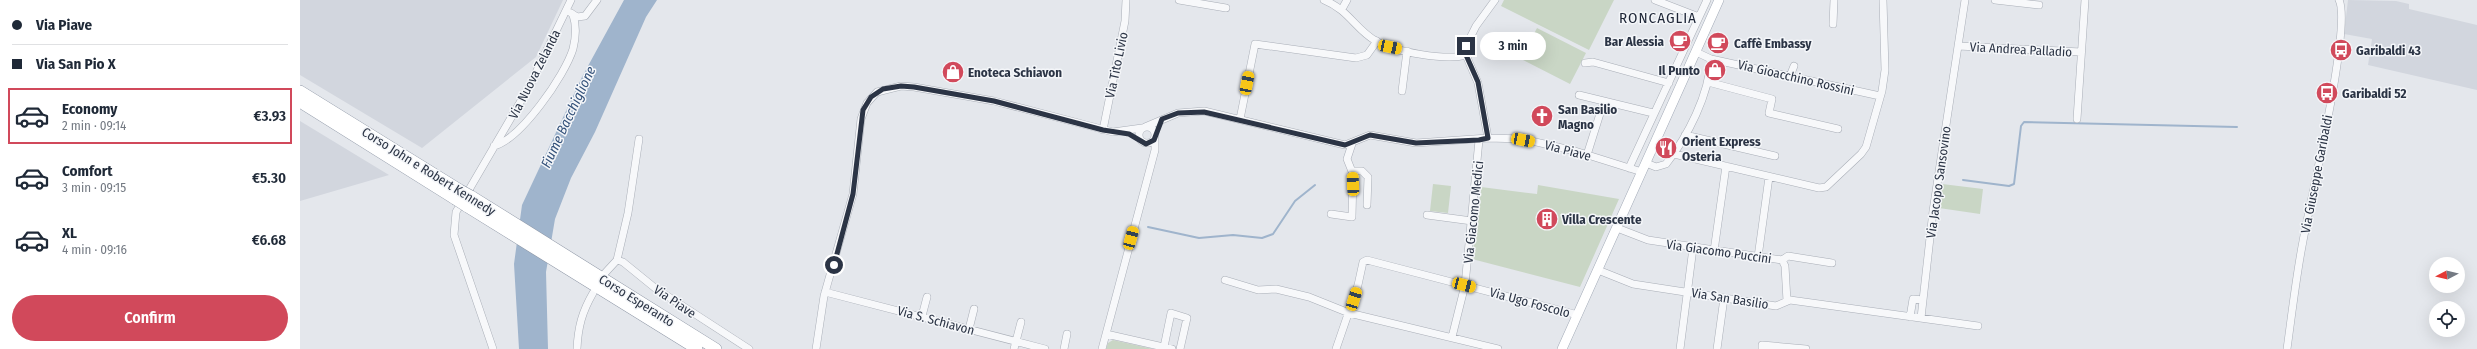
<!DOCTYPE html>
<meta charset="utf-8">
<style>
body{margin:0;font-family:"Fira Sans Condensed",sans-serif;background:#f6f6f7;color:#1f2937;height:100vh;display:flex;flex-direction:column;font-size:15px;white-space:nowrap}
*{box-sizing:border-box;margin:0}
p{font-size:13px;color:#747a83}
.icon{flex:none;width:22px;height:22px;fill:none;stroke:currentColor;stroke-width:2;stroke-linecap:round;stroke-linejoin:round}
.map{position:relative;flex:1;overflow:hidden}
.sheet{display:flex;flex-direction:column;background:#fff;width:300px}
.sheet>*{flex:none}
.guide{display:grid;align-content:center;height:88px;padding:0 12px;background:#fff}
.needle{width:26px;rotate:263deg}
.controls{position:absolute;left:2129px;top:257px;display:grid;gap:8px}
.controls a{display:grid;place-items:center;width:36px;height:36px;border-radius:50%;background:#fff;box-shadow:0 4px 16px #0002;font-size:20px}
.end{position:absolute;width:18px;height:18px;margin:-9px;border:5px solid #2b3445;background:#fff;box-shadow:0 0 0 2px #fff}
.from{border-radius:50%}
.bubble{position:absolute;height:28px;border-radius:14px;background:#fff;box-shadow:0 4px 16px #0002;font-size:13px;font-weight:600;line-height:28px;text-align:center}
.car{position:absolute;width:12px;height:24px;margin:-12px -6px;border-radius:5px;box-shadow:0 0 3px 1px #0007;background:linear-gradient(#f5c518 24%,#345 0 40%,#f5c518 0 76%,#345 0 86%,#f5c518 0)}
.guide b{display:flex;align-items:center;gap:14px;height:38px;font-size:15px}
.guide b+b{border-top:1px solid #e0e1e3}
.guide i{width:10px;height:10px;background:#1f2937}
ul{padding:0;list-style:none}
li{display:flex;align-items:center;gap:12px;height:56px;margin:0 8px 6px;padding:0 4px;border:2px solid transparent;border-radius:0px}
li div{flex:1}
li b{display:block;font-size:15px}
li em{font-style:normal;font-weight:600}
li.current{border-color:#d1495b}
li>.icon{width:36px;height:36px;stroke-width:1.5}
.action{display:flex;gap:8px;margin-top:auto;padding:8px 12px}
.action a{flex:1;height:46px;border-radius:24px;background:#d1495b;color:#fff;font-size:16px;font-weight:600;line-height:46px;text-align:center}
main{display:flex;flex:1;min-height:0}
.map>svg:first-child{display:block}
.built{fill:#d2d6de}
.green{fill:#c9d6c5}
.water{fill:#9fb4cc}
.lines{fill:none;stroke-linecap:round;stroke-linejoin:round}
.stream{stroke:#9fb4cc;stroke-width:2}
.minor-casing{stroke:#a9aeb7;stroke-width:8}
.major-casing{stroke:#a3abb8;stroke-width:10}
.highway-casing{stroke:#8b94a3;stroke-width:12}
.minor{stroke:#f7f8fa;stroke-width:7}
.major{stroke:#fff;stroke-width:9}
.highway{stroke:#fff;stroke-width:11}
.highway-bridge-casing{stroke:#8b94a3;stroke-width:12;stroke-linecap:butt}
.highway-bridge{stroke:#fff;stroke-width:11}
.route{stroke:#2b3445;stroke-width:5}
.labels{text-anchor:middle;stroke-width:3;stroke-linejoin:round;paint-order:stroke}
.poi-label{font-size:13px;font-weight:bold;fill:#2b3445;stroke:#f4f6f9;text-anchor:start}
.street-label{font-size:13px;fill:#2b3445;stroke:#f4f6f9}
.water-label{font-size:14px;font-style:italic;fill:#34527a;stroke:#f4f6f9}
.quarter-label{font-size:15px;letter-spacing:1px;fill:#1d2536;stroke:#f4f6f9}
</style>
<main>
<section class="sheet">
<div class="guide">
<b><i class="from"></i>Via Piave</b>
<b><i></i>Via San Pio X</b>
</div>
<ul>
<li class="current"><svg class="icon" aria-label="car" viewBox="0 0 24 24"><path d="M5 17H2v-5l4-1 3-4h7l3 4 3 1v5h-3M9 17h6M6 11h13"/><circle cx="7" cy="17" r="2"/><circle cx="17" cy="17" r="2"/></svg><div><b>Economy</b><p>2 min · 09:14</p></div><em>€3.93</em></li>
<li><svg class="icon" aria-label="car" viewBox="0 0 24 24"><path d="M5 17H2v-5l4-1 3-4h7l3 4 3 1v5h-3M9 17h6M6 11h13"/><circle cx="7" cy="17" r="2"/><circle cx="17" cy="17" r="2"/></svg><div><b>Comfort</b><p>3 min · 09:15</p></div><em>€5.30</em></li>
<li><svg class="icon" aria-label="car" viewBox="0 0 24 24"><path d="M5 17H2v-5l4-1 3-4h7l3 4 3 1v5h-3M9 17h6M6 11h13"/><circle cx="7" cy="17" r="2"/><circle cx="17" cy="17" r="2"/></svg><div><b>XL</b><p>4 min · 09:16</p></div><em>€6.68</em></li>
</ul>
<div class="action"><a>Confirm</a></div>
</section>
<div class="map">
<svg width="2177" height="349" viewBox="0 0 2177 349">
<rect width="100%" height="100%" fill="#e4e7ec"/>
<path class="built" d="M0,0h263l-27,57 -114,91 -122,-73z
M2048,0l48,1 13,3v5l68,16v65l-109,-25 4,-26 -28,-5z
M0,121l89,54 -89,26z"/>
<path class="green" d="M1204,0h110l-25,50 -88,-44z
M1237,28l49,25 -16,31 -49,-25z
M1133,184l18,2 -3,27 -18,-2z
M1642,184l41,5 -3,25 -41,-6z
M1238,185l81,14 -39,88 -108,-28 9,-72 56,7z
M813,340l40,9h-47l2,-6z"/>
<path class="water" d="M324,0h33l-11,17 -51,115 -24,46 -16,41 -9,53 2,77h-29l-5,-85 8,-59 60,-128z"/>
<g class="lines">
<path class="stream" d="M1663,180l46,6 5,-2 7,-58 3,-4 213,5
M848,227l51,11 34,-3 29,3 11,-4 22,-33 20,-16"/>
<g class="minor-casing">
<path id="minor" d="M879,0l47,8
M1024,0c25,10 32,30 52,41 18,11 71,20 90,14
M1355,0l44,17
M1695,0l44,5
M1042,9l5,-9
M271,13l6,4 8,-1 12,-16
M1533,24l1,-24
M1658,46l123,6
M1411,59l169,37
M1285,63l8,-1 76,21
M1490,76l4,-10
M1408,82l64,17 -3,14 69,16
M1102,91l5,-40
M1279,95l74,18
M940,119l15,-75 101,14 11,-3 10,-14
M1777,119l8,-119
M839 135a8 8 0 1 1 16 0a8 8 0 1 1-16 0Z
M845,127l33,-14 26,-2 141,34 25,-10 46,8 72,-5 35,1 52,12 67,21
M803,130l22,-109 1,-21
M1385,135l90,21
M1188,138l-10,-55 -12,-28v-9l10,-20 19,-26
M194,146c27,-7 71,-71 79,-97 3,-12 4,-22 0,-34
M1374,154l145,34 7,-1 35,-33 5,-7 16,-56 3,-21 -2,-70
M1287,155l17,-54
M1346,163l10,4 10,-3c22,-28 43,-69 45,-105l-15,-7
M1329,168l78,-168
M1052,171h10l6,6 -1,28
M1031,214l21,3 1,-43 -6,-15 5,-15
M1127,215l45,6
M1317,228l31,12 134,20 3,6 2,35
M1414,251l12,-85
M1458,257l11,-80
M317,260l6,2 32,26 94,61
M317,260l11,-47 11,-74
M1482,260l6,-4 44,7
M1298,270l35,14 143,22 14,-6 188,26
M305,273l12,-13
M925,280l33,10 18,-1 33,8 40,16 149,36
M525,292l220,57
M622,316l5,-19
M1610,317l3,-18 10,1
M1621,318l12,-107 32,-211
M669,329l5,-20
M806,334l66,15
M1152,337l13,-52 14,-145
M864,347l7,-34 16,5 -7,31
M193,349l-39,-114 2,-23 73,-125 42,-87
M277,349c1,-22 5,-37 16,-56
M516,349l8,-53 29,-102 8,-75 6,-16 10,-11 24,-6 13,1 80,14 119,31 29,-4
M714,349l7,-27
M764,349l3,-15
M802,349l53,-199v-12
M1036,349l22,-64 5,-23 4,-2 211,55
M1380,349l13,-101
M1417,349l7,-51
M1462,349v-4l44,4
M1987,349c5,-36 9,-72 16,-108 7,-39 49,-216 36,-241"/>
</g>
<g class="major-casing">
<path id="major" d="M1262,349l157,-349"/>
</g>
<g class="highway-casing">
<path id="highway" d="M0,91l160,99
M0,102l155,97
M171,196l245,153
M166,206l231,143"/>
</g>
<use href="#minor" class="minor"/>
<use href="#major" class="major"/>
<use href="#highway" class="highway"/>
<g class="highway-bridge-casing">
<path id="highway-bridge" d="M160,190l11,6
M155,199l11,7"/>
</g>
<use href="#highway-bridge" class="highway-bridge"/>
</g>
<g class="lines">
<path class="route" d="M534,265l19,-71 10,-84 8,-13 12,-8 18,-3 13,1 80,14 109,29 26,4 17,10 8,-4 8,-21 16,-6 26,-1 141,33 25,-10 46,8 63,-3 9,-2 -10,-56 -12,-27v-9"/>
</g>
<defs>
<g id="cafe-disc" transform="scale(1.15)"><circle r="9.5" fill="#d1495b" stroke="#f4f6f9"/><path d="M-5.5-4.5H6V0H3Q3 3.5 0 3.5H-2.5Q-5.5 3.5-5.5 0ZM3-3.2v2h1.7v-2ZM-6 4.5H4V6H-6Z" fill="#fff"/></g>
<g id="bus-disc" transform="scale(1.15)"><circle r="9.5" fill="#d1495b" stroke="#f4f6f9"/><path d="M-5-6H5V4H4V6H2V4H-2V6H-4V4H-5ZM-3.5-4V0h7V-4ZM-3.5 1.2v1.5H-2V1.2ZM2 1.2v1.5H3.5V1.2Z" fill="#fff"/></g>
<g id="shop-disc" transform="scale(1.15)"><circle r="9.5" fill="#d1495b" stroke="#f4f6f9"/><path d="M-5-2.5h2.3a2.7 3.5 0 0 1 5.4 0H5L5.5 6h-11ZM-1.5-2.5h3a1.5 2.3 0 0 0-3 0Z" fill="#fff"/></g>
<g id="church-disc" transform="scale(1.15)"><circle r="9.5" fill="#d1495b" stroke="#f4f6f9"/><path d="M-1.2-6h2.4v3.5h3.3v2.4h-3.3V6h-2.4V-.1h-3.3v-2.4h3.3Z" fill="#fff"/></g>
<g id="restaurant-disc" transform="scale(1.15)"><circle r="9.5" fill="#d1495b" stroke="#f4f6f9"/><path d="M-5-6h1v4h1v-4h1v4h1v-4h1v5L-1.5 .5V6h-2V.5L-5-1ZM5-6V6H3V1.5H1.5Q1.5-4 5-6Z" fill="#fff"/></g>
<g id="building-disc" transform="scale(1.15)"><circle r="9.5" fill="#d1495b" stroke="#f4f6f9"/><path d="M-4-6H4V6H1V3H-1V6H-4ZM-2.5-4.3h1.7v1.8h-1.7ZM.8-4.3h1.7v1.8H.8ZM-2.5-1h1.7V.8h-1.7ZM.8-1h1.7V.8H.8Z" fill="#fff"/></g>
</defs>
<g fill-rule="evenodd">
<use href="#cafe-disc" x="1380" y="41"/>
<use href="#cafe-disc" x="1418" y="43"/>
<use href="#bus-disc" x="2041" y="50"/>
<use href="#shop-disc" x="1415" y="70"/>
<use href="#shop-disc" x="653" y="72"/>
<use href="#bus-disc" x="2027" y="93"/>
<use href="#church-disc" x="1242" y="116"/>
<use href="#restaurant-disc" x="1366" y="148"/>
<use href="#building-disc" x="1247" y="219"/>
</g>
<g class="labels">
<g class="poi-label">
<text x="1364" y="46" text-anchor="end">Bar Alessia</text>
<text x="1434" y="48">Caffè Embassy</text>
<text x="2056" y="55">Garibaldi 43</text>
<text x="1400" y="75" text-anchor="end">Il Punto</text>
<text x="668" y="77">Enoteca Schiavon</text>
<text x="2042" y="98">Garibaldi 52</text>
<text x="1258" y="114">San Basilio<tspan x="1258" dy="15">Magno</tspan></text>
<text x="1382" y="146">Orient Express<tspan x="1382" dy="15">Osteria</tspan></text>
<text x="1262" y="224">Villa Crescente</text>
</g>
<g class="street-label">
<text transform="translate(1721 49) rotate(3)" y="5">Via Andrea Palladio</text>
<text transform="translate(816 65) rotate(-78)" y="5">Via Tito Livio</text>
<text transform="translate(234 74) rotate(-63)" y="5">Via Nuova Zelanda</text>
<text transform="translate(1496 77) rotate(13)" y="5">Via Gioacchino Rossini</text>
<text transform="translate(1268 150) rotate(15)" y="5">Via Piave</text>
<text transform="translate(129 171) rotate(32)" y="5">Corso John e Robert Kennedy</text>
<text transform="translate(2016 174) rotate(-79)" y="5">Via Giuseppe Garibaldi</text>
<text transform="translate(1638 182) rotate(-82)" y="5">Via Jacopo Sansovino</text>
<text transform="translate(1173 212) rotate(-84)" y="5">Via Giacomo Medici</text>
<text transform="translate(1419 251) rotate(8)" y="5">Via Giacomo Puccini</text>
<text transform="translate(1430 298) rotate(9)" y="5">Via San Basilio</text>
<text transform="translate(337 300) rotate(32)" y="5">Corso Esperanto</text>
<text transform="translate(375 301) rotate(34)" y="5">Via Piave</text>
<text transform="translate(1230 302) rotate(15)" y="5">Via Ugo Foscolo</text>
<text transform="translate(636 320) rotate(15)" y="5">Via S. Schiavon</text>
</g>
<g class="water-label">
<text transform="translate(268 117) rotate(-65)" y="5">Fiume Bacchiglione</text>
</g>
<g class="quarter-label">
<text x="1358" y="23">RONCAGLIA</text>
</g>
</g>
</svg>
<div class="controls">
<a><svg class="needle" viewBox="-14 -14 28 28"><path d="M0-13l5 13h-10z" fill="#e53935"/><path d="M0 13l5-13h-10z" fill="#747a83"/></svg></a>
<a><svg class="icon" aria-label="locate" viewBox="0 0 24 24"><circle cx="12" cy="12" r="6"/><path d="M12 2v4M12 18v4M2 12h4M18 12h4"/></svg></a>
</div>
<i class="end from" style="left:534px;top:265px"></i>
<i class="end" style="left:1166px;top:46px"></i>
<div class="bubble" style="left:1180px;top:32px;width:66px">3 min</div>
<i class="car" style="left:1090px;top:47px;rotate:102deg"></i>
<i class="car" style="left:947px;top:83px;rotate:11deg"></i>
<i class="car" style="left:1223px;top:140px;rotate:101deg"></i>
<i class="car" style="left:1053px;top:184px;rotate:358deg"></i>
<i class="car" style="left:831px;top:238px;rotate:15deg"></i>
<i class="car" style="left:1164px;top:285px;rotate:104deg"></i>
<i class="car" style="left:1054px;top:299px;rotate:17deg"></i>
</div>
</main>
